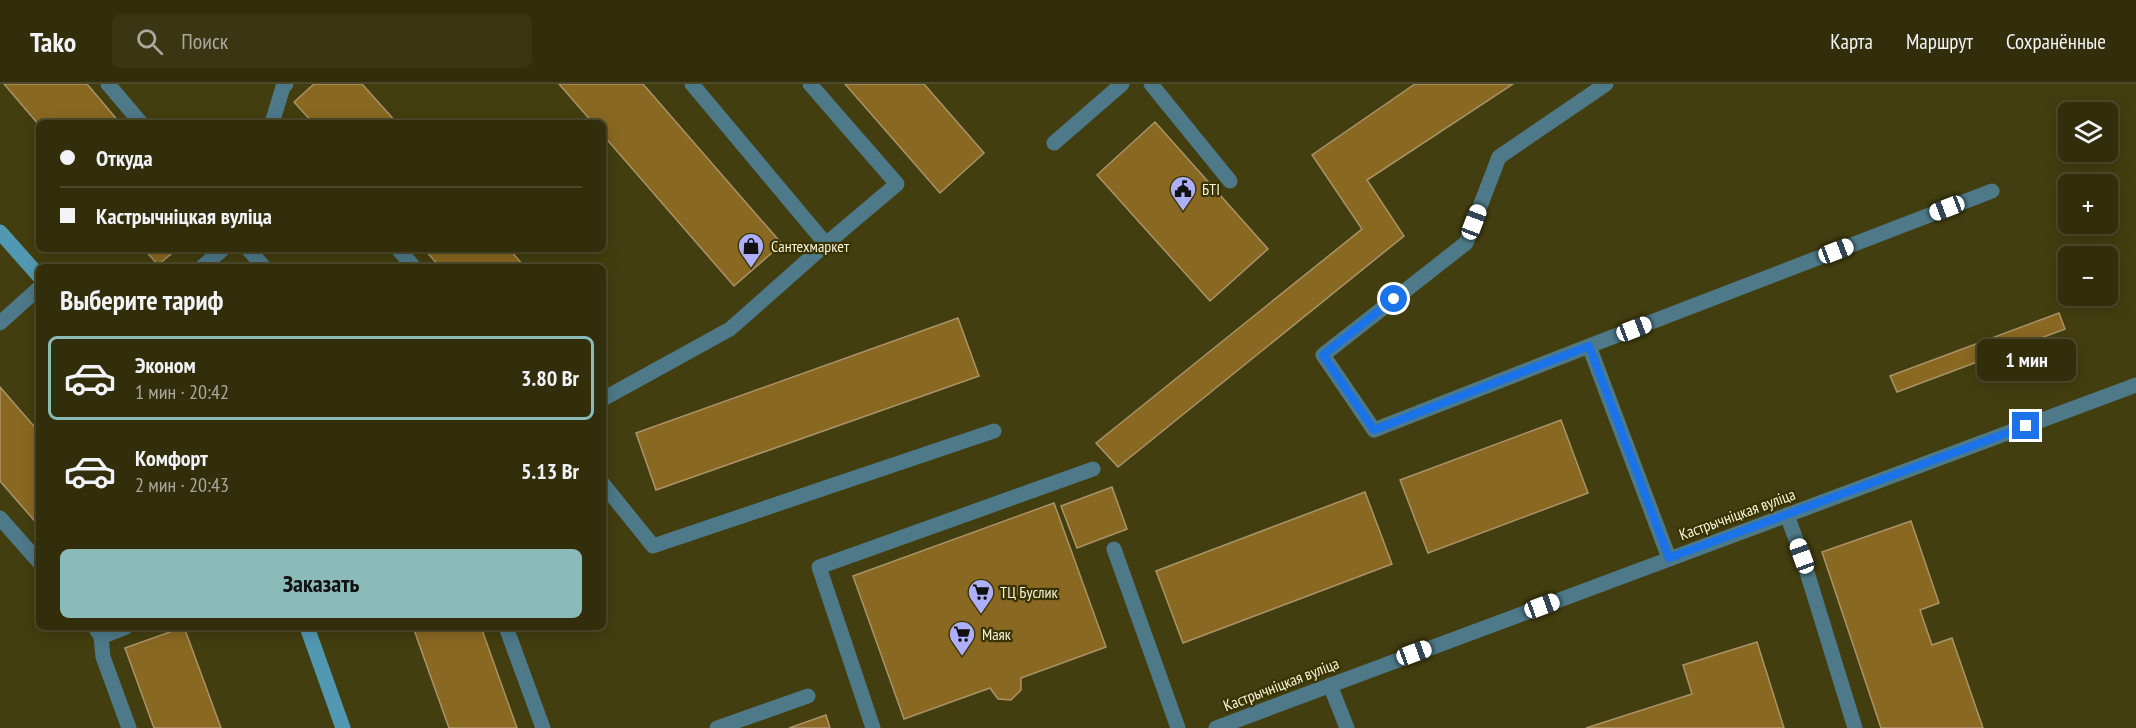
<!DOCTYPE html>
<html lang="ru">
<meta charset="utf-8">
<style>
body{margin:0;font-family:"PT Sans Narrow",sans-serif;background:#3a3614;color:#f1f3f6;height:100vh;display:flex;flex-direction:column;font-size:22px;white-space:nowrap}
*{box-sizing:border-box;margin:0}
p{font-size:20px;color:#a8a89d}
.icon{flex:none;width:33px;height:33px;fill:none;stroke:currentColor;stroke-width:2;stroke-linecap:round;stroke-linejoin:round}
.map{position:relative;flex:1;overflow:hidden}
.details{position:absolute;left:36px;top:180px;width:570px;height:366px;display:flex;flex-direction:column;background:#322e0b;border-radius:9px;box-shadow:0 3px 15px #0003,0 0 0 2px #4d4a2c}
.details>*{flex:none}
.hud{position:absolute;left:36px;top:36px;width:570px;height:132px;border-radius:9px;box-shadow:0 3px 15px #0003,0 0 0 2px #4d4a2c;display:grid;align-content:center;height:132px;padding:0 24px;background:#322e0b}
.buttons{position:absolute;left:2058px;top:18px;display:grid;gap:12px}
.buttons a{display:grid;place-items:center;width:60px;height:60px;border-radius:9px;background:#322e0b;box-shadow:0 3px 15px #0003,0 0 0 2px #4d4a2c;font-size:30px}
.end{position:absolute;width:27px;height:27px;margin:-14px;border:8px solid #1a73e8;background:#fff;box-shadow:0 0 0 3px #fff}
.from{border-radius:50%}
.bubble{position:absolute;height:42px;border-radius:9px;background:#322e0b;box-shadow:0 3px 15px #0003,0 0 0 2px #4d4a2c;font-size:20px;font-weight:800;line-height:42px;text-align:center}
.car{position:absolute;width:18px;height:36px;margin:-18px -9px;border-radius:8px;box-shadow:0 0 4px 2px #0007;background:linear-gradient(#fff 24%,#345 0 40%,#fff 0 76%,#345 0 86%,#fff 0)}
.hud b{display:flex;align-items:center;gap:21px;height:57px;font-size:22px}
.hud b+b{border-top:2px solid #4d4a2c}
.hud i{width:15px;height:15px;background:#f1f3f6}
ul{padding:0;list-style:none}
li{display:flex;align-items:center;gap:18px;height:84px;margin:0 12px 9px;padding:0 12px;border:3px solid transparent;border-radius:9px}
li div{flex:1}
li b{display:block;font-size:22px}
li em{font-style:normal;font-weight:800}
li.current{border-color:#8bbbb9}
li>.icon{width:54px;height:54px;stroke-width:1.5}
h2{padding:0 24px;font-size:27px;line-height:72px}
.cta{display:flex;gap:12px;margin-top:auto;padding:12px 24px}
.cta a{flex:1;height:69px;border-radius:9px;background:#8bbbb9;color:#111;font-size:24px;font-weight:800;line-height:69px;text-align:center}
header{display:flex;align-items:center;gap:36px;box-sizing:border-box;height:84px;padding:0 30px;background:#322e0b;border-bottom:2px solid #4d4a2c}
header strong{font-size:28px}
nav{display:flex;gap:33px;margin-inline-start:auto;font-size:21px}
.search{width:420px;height:54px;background:#3a3614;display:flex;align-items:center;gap:15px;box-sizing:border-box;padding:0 21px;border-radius:9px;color:#a8a89d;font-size:22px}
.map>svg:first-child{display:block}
.building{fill:#896821;stroke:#aa9368;stroke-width:1.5}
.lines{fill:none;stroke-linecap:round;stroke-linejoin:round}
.lane{stroke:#4d7988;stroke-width:15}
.street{stroke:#4d7988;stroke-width:15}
.secondary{stroke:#5199b2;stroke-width:15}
.route{stroke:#1a73e8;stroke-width:8}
.labels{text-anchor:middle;stroke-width:4.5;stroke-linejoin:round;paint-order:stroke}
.poi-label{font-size:16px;fill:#f5f3da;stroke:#393302;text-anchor:start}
.street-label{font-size:16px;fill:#f5f3da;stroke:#393302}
</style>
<header>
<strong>Tako</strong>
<div class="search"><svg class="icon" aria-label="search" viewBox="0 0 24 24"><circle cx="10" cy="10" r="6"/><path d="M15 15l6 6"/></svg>Поиск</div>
<nav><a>Карта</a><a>Маршрут</a><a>Сохранённые</a></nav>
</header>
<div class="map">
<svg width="2136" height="644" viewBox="0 0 2136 644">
<rect width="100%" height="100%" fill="#433e0f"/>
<path class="building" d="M4,0h83l33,39h-81v2z
M314,0h48l35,39h-84l-19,-21z
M559,0h84l139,160 -48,42 -131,-151v-12h-10z
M845,0h79l60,69 -44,40z
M1415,0h98l-146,96 37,56 -286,231 -22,-24 266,-214 -50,-74z
M1155,38l113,127 -58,52 -113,-126z
M144,165h33l-19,16z
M424,165h85l16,18h-85z
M2059,229l6,16 -168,63 -7,-16z
M958,234l21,58 -323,114 -20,-57z
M0,303l39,45v94l-39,-45z
M1561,336l27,73 -160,60 -28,-73z
M1112,403l15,42 -50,19 -16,-42z
M1365,408l27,72 -209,79 -27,-72z
M1054,419l52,144 -85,31v12l-10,10 -13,-1 -8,-11 -86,31 -51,-143z
M1911,437l28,82 -19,7 12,35 20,-7 31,90h-102l-59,-176z
M184,543l37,101h-67l-29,-80z
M413,543h68l36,101h-68z
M1757,558l27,86h-198l106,-34 -9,-29z
M826,631l4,13h-41z"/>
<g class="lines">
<path class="lane" d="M108,0l33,39
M810,0l87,100 -71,60
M1151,0l79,97
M1606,0l-107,73 -33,86 -143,112 51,75 215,-84 80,212
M272,39l11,-36 3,-3
M1054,59l68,-59
M248,165l16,18
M398,165l16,18
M202,183l21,-18
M0,239l39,-35
M1589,262l403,-155
M603,315l127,-70 96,-85 -134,-160
M603,400l50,62 341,-115
M1787,431l15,41 53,172
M0,434l39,44
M1114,465l64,179
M95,543l6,10 2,20 26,71
M506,543l37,101
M101,553l25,-10
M1330,601l17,43
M717,644l91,-32
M873,644l-54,-161 274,-98"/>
<path class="street" d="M1216,644l920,-343"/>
<path class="secondary" d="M0,148l39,44
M307,543l36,101"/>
</g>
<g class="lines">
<path class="route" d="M1394,215l-71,56 51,75 215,-84 80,212 357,-132"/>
</g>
<defs>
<g id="civic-pin" transform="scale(1.35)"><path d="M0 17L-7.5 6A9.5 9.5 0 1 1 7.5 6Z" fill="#adaffb" stroke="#393302"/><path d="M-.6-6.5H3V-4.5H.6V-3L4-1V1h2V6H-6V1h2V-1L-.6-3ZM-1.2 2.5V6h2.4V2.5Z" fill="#111"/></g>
<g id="shop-pin" transform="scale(1.35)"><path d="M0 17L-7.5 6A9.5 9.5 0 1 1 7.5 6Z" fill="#adaffb" stroke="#393302"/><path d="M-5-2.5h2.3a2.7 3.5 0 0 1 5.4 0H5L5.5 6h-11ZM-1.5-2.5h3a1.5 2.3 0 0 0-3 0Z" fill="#111"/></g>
<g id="supermarket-pin" transform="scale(1.35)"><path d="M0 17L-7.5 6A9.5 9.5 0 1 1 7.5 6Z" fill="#adaffb" stroke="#393302"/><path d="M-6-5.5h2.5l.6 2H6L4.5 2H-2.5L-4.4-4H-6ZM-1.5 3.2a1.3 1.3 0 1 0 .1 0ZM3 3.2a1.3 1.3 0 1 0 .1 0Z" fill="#111"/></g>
</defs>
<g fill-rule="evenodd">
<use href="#civic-pin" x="1183" y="105"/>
<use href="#shop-pin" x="751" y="162"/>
<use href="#supermarket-pin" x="981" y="508"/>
<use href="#supermarket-pin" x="962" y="550"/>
</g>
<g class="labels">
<g class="poi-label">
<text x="1202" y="111">БТІ</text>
<text x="771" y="168">Сантехмаркет</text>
<text x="1000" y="514">ТЦ Буслик</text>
<text x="982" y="556">Маяк</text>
</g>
<g class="street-label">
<text transform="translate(1737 430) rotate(-20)" y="6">Кастрычніцкая вуліца</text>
<text transform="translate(1281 600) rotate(-21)" y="6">Кастрычніцкая вуліца</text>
</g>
</g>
</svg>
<div class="buttons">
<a><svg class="icon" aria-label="layers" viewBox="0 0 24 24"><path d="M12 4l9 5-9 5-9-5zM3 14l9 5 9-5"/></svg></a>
<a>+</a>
<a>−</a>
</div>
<i class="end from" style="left:1394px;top:215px"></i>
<i class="end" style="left:2026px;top:342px"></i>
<div class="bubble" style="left:1977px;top:255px;width:99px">1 мин</div>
<i class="car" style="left:1947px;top:124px;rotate:249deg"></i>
<i class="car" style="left:1474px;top:138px;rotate:21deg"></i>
<i class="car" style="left:1836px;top:167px;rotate:69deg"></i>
<i class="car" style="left:1634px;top:245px;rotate:69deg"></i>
<i class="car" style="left:1802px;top:472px;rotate:340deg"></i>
<i class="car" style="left:1542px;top:522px;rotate:70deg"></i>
<i class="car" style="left:1414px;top:569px;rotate:70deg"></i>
<div class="hud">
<b><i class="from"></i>Откуда</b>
<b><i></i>Кастрычніцкая вуліца</b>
</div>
<section class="details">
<h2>Выберите тариф</h2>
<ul>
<li class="current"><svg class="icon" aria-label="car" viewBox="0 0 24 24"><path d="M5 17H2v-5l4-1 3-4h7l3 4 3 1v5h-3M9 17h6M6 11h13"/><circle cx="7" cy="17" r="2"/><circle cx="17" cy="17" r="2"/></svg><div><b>Эконом</b><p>1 мин · 20:42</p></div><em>3.80 Br</em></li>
<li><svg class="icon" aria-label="car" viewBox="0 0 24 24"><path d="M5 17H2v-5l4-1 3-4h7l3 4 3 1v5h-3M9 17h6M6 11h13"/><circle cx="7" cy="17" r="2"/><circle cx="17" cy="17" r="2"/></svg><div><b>Комфорт</b><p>2 мин · 20:43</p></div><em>5.13 Br</em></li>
</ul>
<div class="cta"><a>Заказать</a></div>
</section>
</div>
